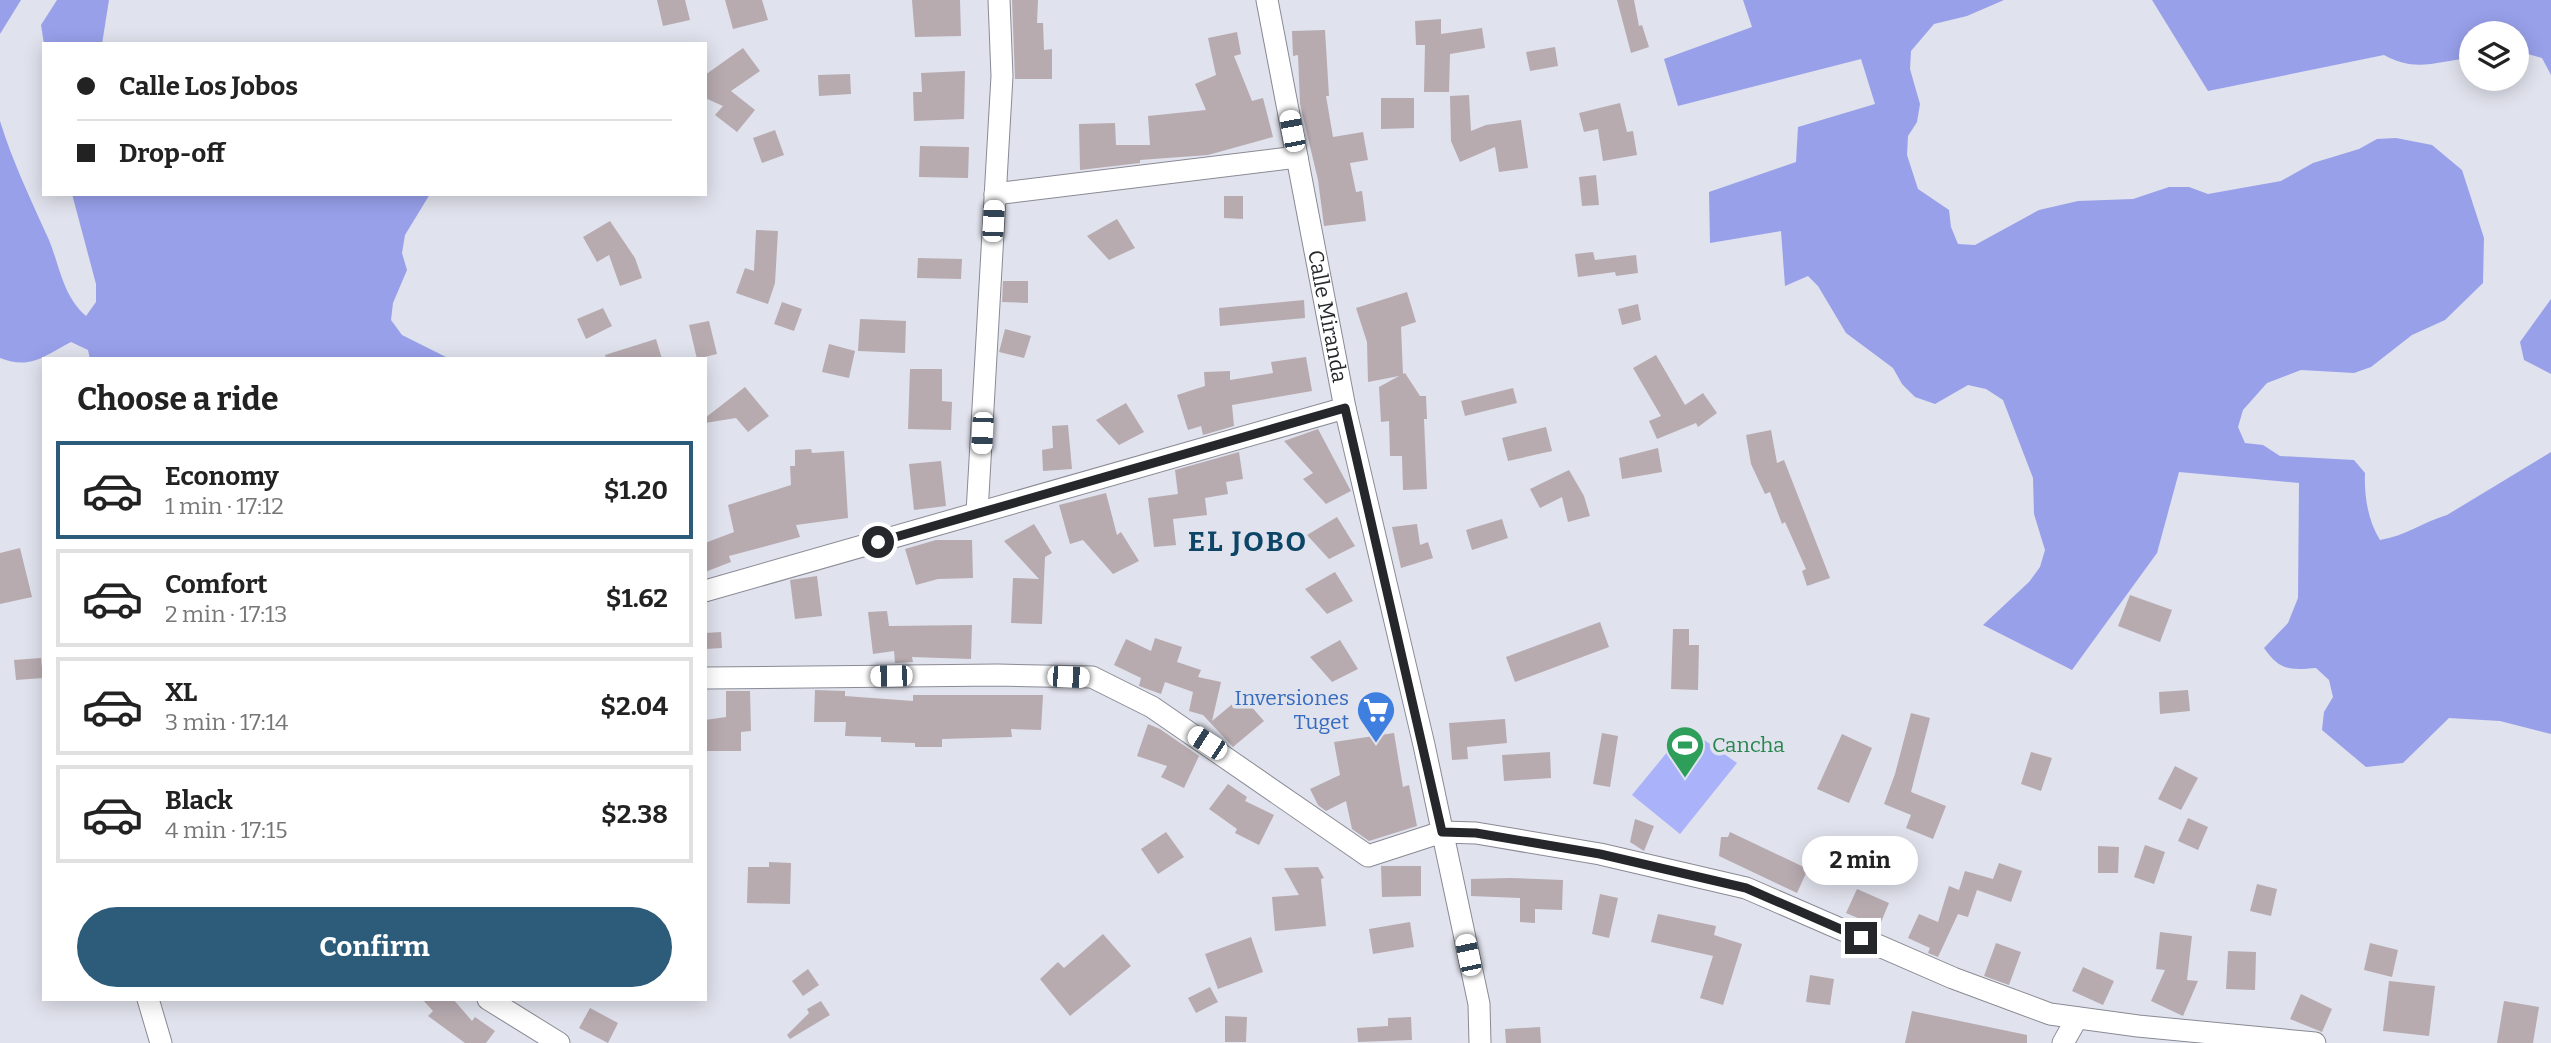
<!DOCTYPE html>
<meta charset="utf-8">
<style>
body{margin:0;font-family:Bitter,serif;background:#f6f6f6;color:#222;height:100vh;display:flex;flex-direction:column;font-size:26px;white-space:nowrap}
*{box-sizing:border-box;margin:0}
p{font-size:23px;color:#767676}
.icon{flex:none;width:38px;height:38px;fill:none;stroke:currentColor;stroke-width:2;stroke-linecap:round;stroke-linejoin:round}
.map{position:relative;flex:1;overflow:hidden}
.sheet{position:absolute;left:42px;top:357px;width:665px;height:644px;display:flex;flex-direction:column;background:#fff;border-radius:0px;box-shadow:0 4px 18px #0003}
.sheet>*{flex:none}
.top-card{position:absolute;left:42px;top:42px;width:665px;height:154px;border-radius:0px;box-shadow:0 4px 18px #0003;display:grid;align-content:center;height:154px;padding:0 35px;background:#fff}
.controls{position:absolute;left:2459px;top:21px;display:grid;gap:14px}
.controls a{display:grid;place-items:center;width:70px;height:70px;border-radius:50%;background:#fff;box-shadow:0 4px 18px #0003;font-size:35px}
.end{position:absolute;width:32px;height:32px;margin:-16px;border:9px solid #26272b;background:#fff;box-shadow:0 0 0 4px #fff}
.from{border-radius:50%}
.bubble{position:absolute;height:49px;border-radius:24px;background:#fff;box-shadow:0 4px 18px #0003;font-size:23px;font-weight:700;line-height:49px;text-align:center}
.car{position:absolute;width:21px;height:42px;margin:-21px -10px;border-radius:9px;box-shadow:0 0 5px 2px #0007;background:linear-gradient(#fff 24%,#345 0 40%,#fff 0 76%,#345 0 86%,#fff 0)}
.top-card b{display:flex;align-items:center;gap:24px;height:66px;font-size:26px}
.top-card b+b{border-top:2px solid #e0e0e0}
.top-card i{width:18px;height:18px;background:#222}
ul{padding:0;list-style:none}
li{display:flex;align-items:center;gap:21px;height:98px;margin:0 14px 10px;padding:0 21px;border:4px solid #e0e0e0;border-radius:0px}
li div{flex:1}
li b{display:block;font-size:26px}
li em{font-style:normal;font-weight:700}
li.current{border-color:#2d5b7a}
li>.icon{width:63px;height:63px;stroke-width:1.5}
h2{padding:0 35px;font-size:32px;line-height:84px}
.cta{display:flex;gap:14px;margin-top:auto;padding:14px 35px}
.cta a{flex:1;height:80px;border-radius:42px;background:#2d5b7a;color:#fff;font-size:28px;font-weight:700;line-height:80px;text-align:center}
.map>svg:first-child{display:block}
.green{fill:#aab2fa}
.forest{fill:#98a0ea}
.building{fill:#b7abb0}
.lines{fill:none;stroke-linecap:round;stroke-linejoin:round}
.minor-casing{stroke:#898a94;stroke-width:23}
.minor{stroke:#fff;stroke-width:21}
.route{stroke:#26272b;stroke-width:9}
.labels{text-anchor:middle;stroke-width:7;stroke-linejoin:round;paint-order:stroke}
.street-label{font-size:21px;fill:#26272b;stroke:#e0e2ed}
.shop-label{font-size:21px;fill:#366cbe;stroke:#e0e2ed;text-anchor:end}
.leisure-label{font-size:21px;fill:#27864d;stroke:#e0e2ed;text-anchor:start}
.district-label{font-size:28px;font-weight:bold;letter-spacing:2px;fill:#0d4567;stroke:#e0e2ed}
</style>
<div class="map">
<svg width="2551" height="1043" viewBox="0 0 2551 1043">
<rect width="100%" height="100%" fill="#e0e2ed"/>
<path class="green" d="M1687,728l50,35 -57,71 -48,-39z"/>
<path class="forest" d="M0,0h21l-21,34z
M57,0h52l-7,44h-58l-3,-19z
M1743,0h261l-37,16 -33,8 -23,27 -1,18 10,35 -3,18 -9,14 -1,19 11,34 31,21 2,17 7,17 17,1 64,-35 39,-9 55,-2 36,-12h20l19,7 73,-13 32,-18 46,-14 18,-10 19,-1 36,7 30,25 22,68 -1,45 -38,37 -33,15 -41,32 -17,6 -53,-3 -34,13 -24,27 -5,17 7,16 18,2 17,11 74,4 11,13c-1,23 3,48 15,67 25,-4 43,-18 67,-25l104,-63v282l-51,-13 -51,-3 -46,45 -37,4 -44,-37 2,-18 9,-15 -4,-17 -13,-12c-26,2 -36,3 -52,-20l24,-25 10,-25 1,-115 -120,-11 -22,81 -85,117 -89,-45 46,-43 11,-15 5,-17 -11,-36 -1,-36 -30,-78 -17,-11 -18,-4 -33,19 -20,-7 -13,-13 -9,-16 -47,-35 -28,-47 -10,-10 -23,10 -4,-55 -71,12 -1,-51 87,-30 2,-35 77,-23 -14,-45 -183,47 -14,-47 88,-32z
M2152,0h399v75l-9,-17 -25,-7 -1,-18h-45v25c-35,3 -55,15 -87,-3l-176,36z
M0,121c13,42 31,79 49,119 11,27 14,56 37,76l10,-14v-18l-24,-90h358l-25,41 -3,18 5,17 -14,33 -2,17 11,15 48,24h-360l-2,-9 -17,-8c-27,14 -40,28 -71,16z
M2551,299v75l-27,-14 -4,-18z"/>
<path class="building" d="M657,0h28l5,20 -27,6z
M725,0h37l6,20 -35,9z
M912,0h48l1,36 -46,1z
M1012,0h26l-1,23h6l1,27 8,-1v30h-37z
M1617,0h17l5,26 3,-1 7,22 -18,6z
M1441,19v15l41,-6 3,20 -35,6 -1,38h-25l1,-47h-9l-1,-24z
M1325,30l4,66h-3l7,41 30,-5 5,28 -18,3 6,29 6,-1 4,30 -42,5 -6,-46 -18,-76 -2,-49 -5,1 -1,-25z
M1237,32l4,22 -7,2 18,45 11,-3 10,39 -65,18 -68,5v3l-60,7 -1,-46 36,-1 1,22h34l-2,-29 58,-6 -11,-26 21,-9 -8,-37z
M1555,47l3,19 -28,5 -4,-19z
M743,48l17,23 -29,20 24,19 -18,22 -22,-17 8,-9 -18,-8v-23z
M965,71l-1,48 -50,2 -1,-29h9l-1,-19z
M850,74l1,20 -32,2 -1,-21z
M1469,95l2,36 15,-6 35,-5 7,48 -29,4 -4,-25 -35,15 -9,-21 -1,-45z
M1381,98h33v30l-33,1z
M1620,103l7,29 6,-1 4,24 -34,6 -5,-32 -14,3 -5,-19z
M775,130l9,25 -22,8 -9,-25z
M920,146l49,1 -1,31 -49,-1z
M1596,175l3,30 -17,1 -3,-29z
M1224,196h19v23l-19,-1z
M1117,219l18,29 -26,12 -22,-24z
M610,221l25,37 7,20 -22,8 -11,-31 -12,7 -14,-25z
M756,230l22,1 -3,52 -7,21 -32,-11 9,-25 9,3z
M1593,252l2,8 41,-5 2,18 -22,3 -1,-4 -37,5 -3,-23z
M918,258l44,1 -1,20 -44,-1z
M1003,281h25v22l-26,-1z
M1407,292l9,30 -15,5 2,47 2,-1 15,23h6l1,23h-3l3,70 -24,1 -1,-34h-12l-1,-35 -8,1 -2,-35 20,-11 -31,6 -1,-40 -11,-34z
M1304,300l1,18 -85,8 -1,-18z
M782,302l20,7 -8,22 -20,-7z
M1638,304l3,16 -19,5 -4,-16z
M603,308l9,18 -26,13 -9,-20z
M860,319l46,2 -1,32 -47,-2z
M709,321l8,33 -20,5 -8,-34z
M1005,329l26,7 -7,22 -25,-6z
M656,339l6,20h-56l-1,-4z
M829,344l26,7 -6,27 -27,-6z
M1656,355l29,50 18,-12 14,20 -19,14 -2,-4 -39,16 -8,-18 12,-5 -28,-48z
M1306,357l6,34 -80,14 2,21 -31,9 -2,-9 -13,4 -11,-35 28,-9 -1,-14 26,-1v9l43,-7 -2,-11z
M910,369h32v32l10,1 -1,28 -43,-1z
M745,387l24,29 -21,16 -12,-14 -31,5v-5z
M1513,388l4,15 -52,13 -4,-15z
M1126,403l18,29 -25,13 -23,-25z
M1068,425l4,44 -29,2 -1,-21 11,-2 -1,-22z
M1546,427l6,24 -44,10 -6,-23z
M1318,429l33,62 -25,13 -23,-25 10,-6 -29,-32z
M1771,430l6,33 7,-3 46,118 -23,8 -5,-15 4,-2 -21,-47 -3,2 -12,-32 -5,2 -14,-30 -5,-29z
M1658,448l4,24 -40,7 -3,-21z
M811,449l1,4 32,-2 4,67 -52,7 4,12 -71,19 2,6 -26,10v-29l29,-11 -6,-27 63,-20 -1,-19h5v-16z
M1239,452l4,27 -17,3 2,12 -23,4 2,17 -34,4 3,26 -22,2 -6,-49 30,-4 -3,-24z
M941,461l5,45 -32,4 -5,-46z
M1569,470l15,26 6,20 -22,6 -6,-25 -22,11 -10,-19z
M1106,493l11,42 4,-3 18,29 -26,13 -30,-34 -13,4 -11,-39z
M1337,517l18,29 -26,13 -22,-24z
M1502,519l6,19 -36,12 -6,-20z
M1034,524l18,29 -7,4 -3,67 -31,-1 2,-45 26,1 -35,-38z
M1417,524l3,21 8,-3 5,16 -32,10 -9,-41z
M936,540h36l1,38 -35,1 -22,6 -11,-36z
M20,548l12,49 -32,7v-51z
M1335,572l18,29 -26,13 -22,-25z
M817,576l5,40 -27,3 -5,-39z
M2130,595l42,15 -12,32 -42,-16z
M887,611l2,15 83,-1 -1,34 -59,-2 1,5 -18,1 -1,-12 -21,3 -5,-42z
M1600,622l9,25 -94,35 -9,-25z
M1673,629h16v16h10l-1,45 -27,-1z
M721,632l1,16 -17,1v-16z
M1155,638l27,9 -5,15 24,8 -3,7 23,5 -9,39 30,-25 22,25 -31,26 -30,-32 -14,-4 4,-19 -28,-10 -4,12 -22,-8 2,-8 -27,-13 12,-26 25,12z
M1340,640l18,29 -26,13 -22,-25z
M41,658l2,20 -27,2 -2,-20z
M815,690l30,1v5l68,5v-6h130l-2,35 -30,-1 1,8 -70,2v8h-27v-4l-34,-1v-5l-36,-1 1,-14h-32z
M2188,690l2,21 -30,3 -1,-22z
M726,691h24l1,40 -10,1v19h-36v-31l21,-3z
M1911,713l19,5 -19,74 35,14 -13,33 -27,-11 5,-13 -27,-11 11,-30z
M1505,719l2,24 -40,4 1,12 -16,1 -3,-37z
M1148,724l12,5 39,27 -15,32 -23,-11 6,-11 -30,-10z
M1394,733l9,54 6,-2 8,41 -48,15 -17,-12 -6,-28 -20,10 -8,-6 -8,-16 30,-14 -6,-33z
M1602,733l16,3 -8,51 -17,-3z
M1842,734l30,14 -23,55 -32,-14z
M1550,752l1,26 -47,3 -2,-26z
M2031,752l21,6 -11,33 -20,-7z
M2175,766l23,12 -17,32 -23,-11z
M1228,784l19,13 -2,4 29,14 -15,30 -24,-12 2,-4 -28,-20z
M2188,818l20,9 -10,23 -20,-9z
M1635,819l19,7 -10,25 -14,-9z
M1166,832l18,25 -26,17 -17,-25z
M1730,832l78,37 -11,24 -78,-37 2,-19h7z
M2145,845l20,7 -11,32 -20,-7z
M2098,846l21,1 -1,26h-20z
M769,862l22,1 -1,41 -43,-1 1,-36h21z
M1999,863l23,8 -11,31 -34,-12 -9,27 -10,-3 -20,43 -10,-4 2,-5 -22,-10 11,-24 19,8 11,-36 10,4 6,-19 28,8z
M1381,866h40v30l-39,1z
M1318,867l6,11 -3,1 5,47 -51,5 -3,-34 27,-2 -15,-27z
M1510,878l53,2 -1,30 -27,-1v14l-15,-1v-24l-49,-2v-17z
M2257,884l20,5 -6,27 -21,-5z
M1857,889l32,14 -10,24 -33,-14z
M1600,894l18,4 -9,40 -17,-4z
M1658,914l58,12 -2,9 28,9 -19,61 -23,-7 13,-42 -62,-14z
M1410,922l4,25 -41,7 -4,-25z
M2160,932l32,4 -5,44 11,1 -15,35 -32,-15 14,-31 -9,-1z
M1103,934l28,32 -61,50 -30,-37 18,-17 6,6z
M1251,937l12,35 -45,17 -13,-35z
M1996,943l25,9 -12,33 -25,-9z
M2370,943l28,7 -6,27 -28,-7z
M2228,951l28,1 -1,38 -29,-1z
M2083,967l31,14 -11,24 -31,-14z
M808,969l11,16 -16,11 -11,-15z
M1810,975l24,4 -4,26 -24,-3z
M2389,981l46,5 -6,50 -46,-5z
M1210,987l8,15 -22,11 -8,-15z
M2301,994l31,15 -10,23 -32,-13z
M422,999h31l19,22 3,-4 20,14 -9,12h-21l-37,-27 5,-5z
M821,1001l9,14 -40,24 -3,-4 22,-22 -2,-4z
M2504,1001l35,6 -6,36h-36z
M590,1008l28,15 -10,20 -29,-15z
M1912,1011l115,24v8h-122z
M1225,1016l22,1 -1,25h-21z
M1411,1017l1,23 -54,2 -1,-14 31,-2v-8z
M1540,1027l1,16h-35l-1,-14z"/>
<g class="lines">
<g class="minor-casing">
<g id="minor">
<path id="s1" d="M1267,0l78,408 79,337 55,259 1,39"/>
<path d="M995,194l302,-37"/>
<path d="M977,513l25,-437 -3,-76"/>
<path d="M705,591l640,-183"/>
<path d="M705,678l293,-3 94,2 60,30 216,149 74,-24 34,1 124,21 146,34 207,90 97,36 88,12 177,17"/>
<path d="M148,999l13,44"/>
<path d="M488,999l71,44"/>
<path d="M2063,1043l14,-25"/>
</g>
</g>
<use href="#minor" class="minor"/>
</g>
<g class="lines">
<path class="route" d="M878,542l467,-134 97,424 34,1 124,21 146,34 115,50"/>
</g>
<defs>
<g id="supermarket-pin" transform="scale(2.0125)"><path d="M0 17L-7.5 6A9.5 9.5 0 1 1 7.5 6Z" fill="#3f7fe0" stroke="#e0e2ed"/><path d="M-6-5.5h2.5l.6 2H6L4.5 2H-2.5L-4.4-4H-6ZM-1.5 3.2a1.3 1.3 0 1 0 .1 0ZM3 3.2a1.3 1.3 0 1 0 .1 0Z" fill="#fff"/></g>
<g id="stadium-pin" transform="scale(2.0125)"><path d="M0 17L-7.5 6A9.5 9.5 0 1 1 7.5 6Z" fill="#2e9e5b" stroke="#e0e2ed"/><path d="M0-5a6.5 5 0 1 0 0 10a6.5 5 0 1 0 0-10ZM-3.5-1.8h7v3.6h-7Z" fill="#fff"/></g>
</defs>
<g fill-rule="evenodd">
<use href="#supermarket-pin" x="1376" y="710"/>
<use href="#stadium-pin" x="1685" y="745"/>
</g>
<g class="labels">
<g class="street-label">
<text dy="7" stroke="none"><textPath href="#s1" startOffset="322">Calle Miranda</textPath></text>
</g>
<g class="shop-label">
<text x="1349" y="705">Inversiones<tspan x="1349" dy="24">Tuget</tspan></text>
</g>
<g class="leisure-label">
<text x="1712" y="752">Cancha</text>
</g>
<g class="district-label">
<text x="1248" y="551">EL JOBO</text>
</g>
</g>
</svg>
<div class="controls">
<a><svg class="icon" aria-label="layers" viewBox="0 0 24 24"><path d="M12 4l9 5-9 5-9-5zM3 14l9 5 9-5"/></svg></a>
</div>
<i class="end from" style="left:878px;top:542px"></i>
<i class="end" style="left:1861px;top:938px"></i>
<div class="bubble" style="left:1802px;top:836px;width:116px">2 min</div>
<i class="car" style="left:1292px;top:131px;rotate:349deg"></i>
<i class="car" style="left:993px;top:221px;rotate:3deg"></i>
<i class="car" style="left:982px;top:433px;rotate:183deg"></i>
<i class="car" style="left:891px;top:676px;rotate:269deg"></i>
<i class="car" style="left:1068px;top:677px;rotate:92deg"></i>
<i class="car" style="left:1207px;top:743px;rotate:303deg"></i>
<i class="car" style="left:1468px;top:955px;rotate:348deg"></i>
<div class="top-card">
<b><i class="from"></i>Calle Los Jobos</b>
<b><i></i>Drop-off</b>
</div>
<section class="sheet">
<h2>Choose a ride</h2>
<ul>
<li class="current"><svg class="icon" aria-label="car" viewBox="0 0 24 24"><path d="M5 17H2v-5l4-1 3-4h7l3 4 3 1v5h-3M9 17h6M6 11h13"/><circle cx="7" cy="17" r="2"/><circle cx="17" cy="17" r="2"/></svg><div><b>Economy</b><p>1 min · 17:12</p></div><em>$1.20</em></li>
<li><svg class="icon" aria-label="car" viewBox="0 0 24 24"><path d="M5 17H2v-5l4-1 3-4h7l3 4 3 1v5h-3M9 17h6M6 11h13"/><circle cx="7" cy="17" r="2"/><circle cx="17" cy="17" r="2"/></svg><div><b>Comfort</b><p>2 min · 17:13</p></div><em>$1.62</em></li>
<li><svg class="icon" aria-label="car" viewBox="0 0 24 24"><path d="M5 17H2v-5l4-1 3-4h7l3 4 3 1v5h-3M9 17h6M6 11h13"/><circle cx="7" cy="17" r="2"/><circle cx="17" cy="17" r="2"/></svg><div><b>XL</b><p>3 min · 17:14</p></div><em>$2.04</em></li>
<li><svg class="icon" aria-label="car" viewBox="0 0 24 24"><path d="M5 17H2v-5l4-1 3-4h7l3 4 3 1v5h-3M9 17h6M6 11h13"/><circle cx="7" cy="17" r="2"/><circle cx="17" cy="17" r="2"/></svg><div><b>Black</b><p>4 min · 17:15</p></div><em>$2.38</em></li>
</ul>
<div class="cta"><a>Confirm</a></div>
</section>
</div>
